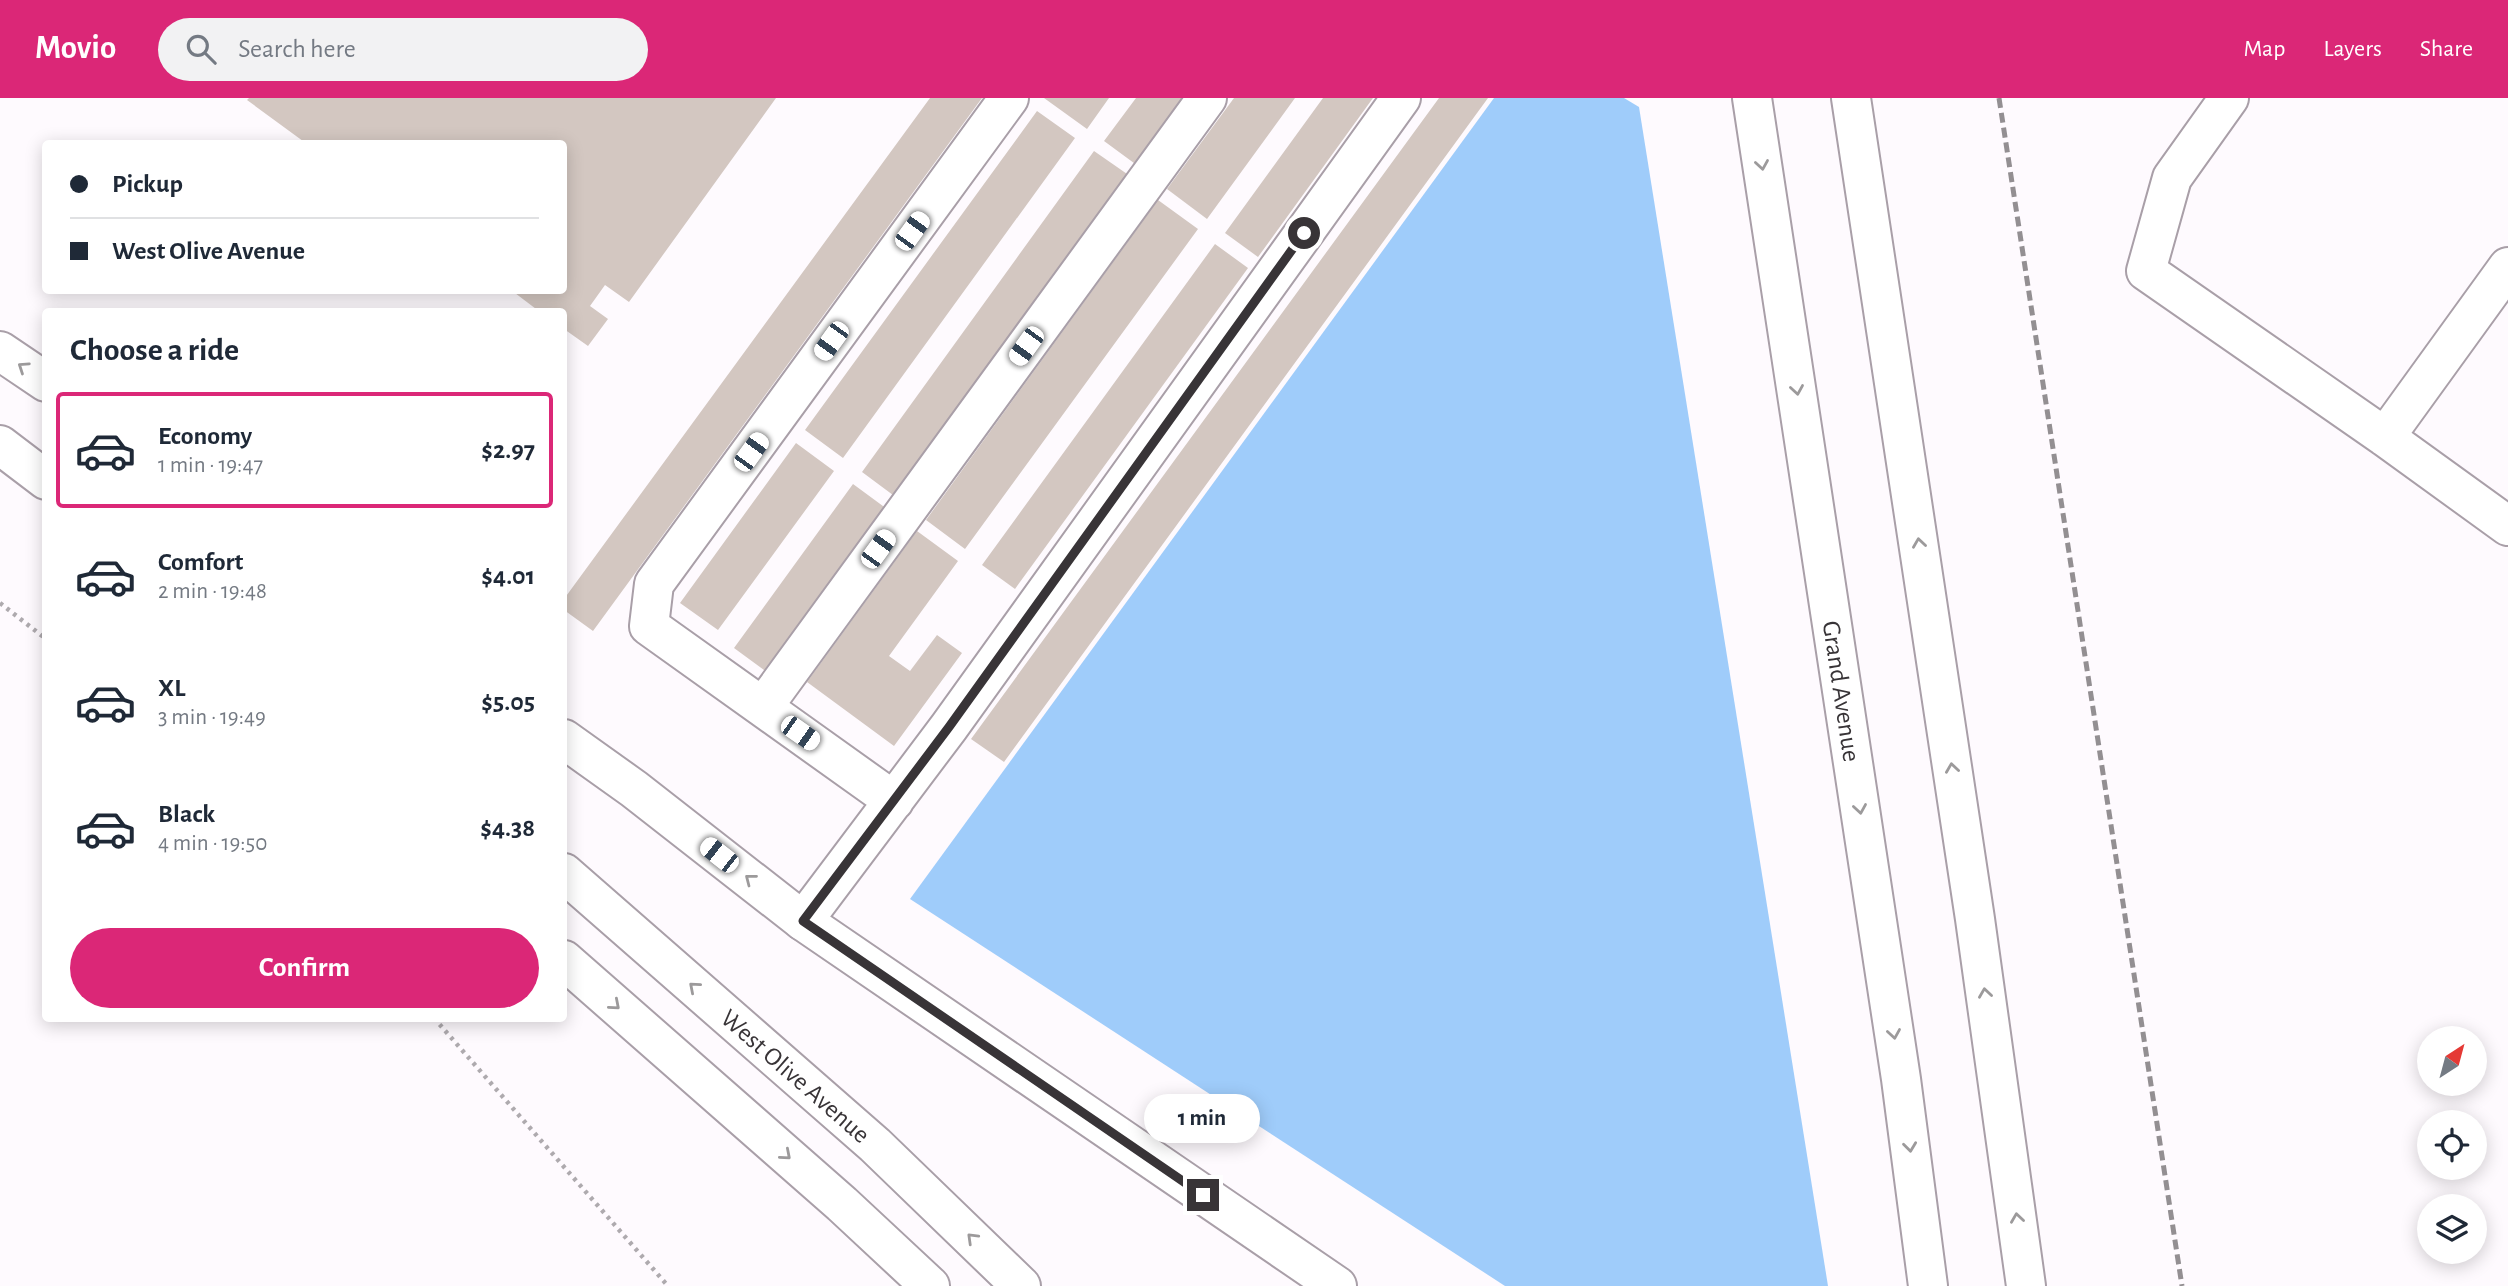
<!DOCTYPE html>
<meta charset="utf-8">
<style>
body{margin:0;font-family:"Alegreya Sans",sans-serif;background:#f2f2f3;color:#1f2937;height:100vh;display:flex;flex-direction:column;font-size:26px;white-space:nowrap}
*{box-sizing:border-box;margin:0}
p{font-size:23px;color:#747a83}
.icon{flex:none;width:38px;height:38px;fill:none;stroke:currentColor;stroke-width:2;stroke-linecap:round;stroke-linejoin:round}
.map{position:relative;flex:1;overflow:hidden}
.sheet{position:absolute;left:42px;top:210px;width:525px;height:714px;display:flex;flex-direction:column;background:#fff;border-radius:7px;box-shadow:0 4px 18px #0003}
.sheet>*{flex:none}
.guide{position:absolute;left:42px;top:42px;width:525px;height:154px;border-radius:7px;box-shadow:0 4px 18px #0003;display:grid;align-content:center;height:154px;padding:0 28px;background:#fff}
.needle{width:46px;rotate:36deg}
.controls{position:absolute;left:2417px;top:928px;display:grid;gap:14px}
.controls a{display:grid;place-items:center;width:70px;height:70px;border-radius:50%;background:#fff;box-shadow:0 4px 18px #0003;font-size:35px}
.end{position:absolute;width:32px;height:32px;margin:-16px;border:9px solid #383437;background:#fff;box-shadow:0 0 0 4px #fff}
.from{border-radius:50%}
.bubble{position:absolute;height:49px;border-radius:24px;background:#fff;box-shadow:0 4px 18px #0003;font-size:23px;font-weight:600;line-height:49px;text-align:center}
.car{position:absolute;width:21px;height:42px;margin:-21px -10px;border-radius:9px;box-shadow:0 0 5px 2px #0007;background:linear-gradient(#fff 24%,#345 0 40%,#fff 0 76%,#345 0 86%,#fff 0)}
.guide b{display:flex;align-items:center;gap:24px;height:66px;font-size:26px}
.guide b+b{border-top:2px solid #e0e1e3}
.guide i{width:18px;height:18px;background:#1f2937}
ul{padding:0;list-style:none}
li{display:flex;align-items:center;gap:21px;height:116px;margin:0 14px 10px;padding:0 14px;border:4px solid transparent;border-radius:7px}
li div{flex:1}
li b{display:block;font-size:26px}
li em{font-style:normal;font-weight:600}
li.active{border-color:#db2777}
li>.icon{width:63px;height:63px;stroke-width:1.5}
h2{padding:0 28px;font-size:32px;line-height:84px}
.primary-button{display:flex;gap:14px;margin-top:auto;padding:14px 28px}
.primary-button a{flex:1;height:80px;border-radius:42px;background:#db2777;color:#fff;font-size:28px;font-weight:600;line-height:80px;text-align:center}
header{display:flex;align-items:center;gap:42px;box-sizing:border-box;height:98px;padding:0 35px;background:#db2777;color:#fff}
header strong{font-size:33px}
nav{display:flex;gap:38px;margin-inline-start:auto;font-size:24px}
.search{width:490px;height:63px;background:#f2f2f3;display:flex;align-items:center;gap:18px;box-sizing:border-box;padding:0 24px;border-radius:38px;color:#747a83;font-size:26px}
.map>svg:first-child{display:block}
.water{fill:#9fccfa}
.building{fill:#d3c7c1}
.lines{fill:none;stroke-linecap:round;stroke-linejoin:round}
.minor-casing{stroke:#a99fa8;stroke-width:42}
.major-casing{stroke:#a99fa8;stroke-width:42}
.highway-casing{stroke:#a99fa8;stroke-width:42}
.path{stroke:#aeaaae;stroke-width:4.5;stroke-dasharray:3.5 5;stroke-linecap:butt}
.minor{stroke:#fff;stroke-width:38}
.major{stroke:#fff;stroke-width:38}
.highway{stroke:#fff;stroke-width:38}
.rail{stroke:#938f92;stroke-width:5;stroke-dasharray:10 5;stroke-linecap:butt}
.oneway{stroke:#9c9a9b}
.route{stroke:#383437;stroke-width:9}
.labels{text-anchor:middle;stroke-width:5;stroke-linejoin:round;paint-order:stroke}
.street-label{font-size:26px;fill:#383437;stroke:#fefafe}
</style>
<header>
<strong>Movio</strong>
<div class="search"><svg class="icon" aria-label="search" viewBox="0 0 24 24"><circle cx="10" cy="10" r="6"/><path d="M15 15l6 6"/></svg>Search here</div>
<nav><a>Map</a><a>Layers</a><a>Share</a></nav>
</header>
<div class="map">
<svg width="2508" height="1188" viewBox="0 0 2508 1188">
<rect width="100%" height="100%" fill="#fefafe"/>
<path class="water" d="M1494,0h130l15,9 189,1179h-323l-595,-387z"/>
<path class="building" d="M249,0h527l-147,204 -24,-17 -15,21 18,13 -20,27 -24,-17v-17h-24l-29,-22h53v-146h-257l-60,-44z
M930,0h52l-389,533 -29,-21v-11z
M1044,0h65l-22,31z
M1136,0h51l-49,68 -34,-25z
M1234,0h61l-88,121 -40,-30z
M1323,0h50l-115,159 -33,-24z
M1439,0h49l-484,664 -33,-23z
M1037,13l38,27 -232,320 -38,-28z
M1094,53l36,25 -233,322 -35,-26z
M1158,102l40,29 -233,320 -39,-29z
M1215,146l33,24 -233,321 -33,-24z
M796,345l38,28 -116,159 -38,-27z
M853,386l34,25 -119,164 -34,-25z
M917,433l41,30 -69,95 21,15 27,-36 25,18 -68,93 -87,-64z"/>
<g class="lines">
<g class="minor-casing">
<path id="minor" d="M2229,0l-57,80 -26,93 239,166 123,89
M2385,339l123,-170
M763,609l444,-609
M894,703l-245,-175 5,-42 355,-486
M803,823l146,-194 452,-629"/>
</g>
<g class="major-casing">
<g id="major">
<path d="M0,253l46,31"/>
<path d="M0,347l46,35"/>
<path d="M564,641l70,50 169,132 534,365"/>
<path id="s1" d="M564,775l311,272 146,141"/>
<path d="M564,862l278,244 88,82"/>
</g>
</g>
<g class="highway-casing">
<g id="highway">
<path id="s2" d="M1752,0l149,981 27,207"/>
<path d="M1851,0l124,821 51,367"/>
</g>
</g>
<path class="path" d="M0,505l46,36
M434,920l234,268"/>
<use href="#minor" class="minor"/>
<use href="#major" class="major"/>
<use href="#highway" class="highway"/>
<path class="rail" d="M1999,0l183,1188"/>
</g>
<defs><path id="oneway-chevron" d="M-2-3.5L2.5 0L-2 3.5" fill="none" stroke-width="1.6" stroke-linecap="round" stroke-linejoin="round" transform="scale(1.75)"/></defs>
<g class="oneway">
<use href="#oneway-chevron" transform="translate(1762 67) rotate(81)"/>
<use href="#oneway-chevron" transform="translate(23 269) rotate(-146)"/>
<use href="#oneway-chevron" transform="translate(1797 292) rotate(81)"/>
<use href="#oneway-chevron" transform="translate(1919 445) rotate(-98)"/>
<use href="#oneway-chevron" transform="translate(1952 670) rotate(-98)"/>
<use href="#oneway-chevron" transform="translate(1860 711) rotate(81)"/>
<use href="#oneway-chevron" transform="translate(750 781) rotate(-142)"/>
<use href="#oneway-chevron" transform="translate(694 889) rotate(-139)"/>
<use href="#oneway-chevron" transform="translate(1985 895) rotate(-98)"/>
<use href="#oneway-chevron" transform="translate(615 907) rotate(41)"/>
<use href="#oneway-chevron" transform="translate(1894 936) rotate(81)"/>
<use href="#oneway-chevron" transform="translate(1910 1049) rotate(83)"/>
<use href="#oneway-chevron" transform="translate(786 1057) rotate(41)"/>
<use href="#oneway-chevron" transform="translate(2017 1120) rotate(-98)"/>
<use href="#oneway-chevron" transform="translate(972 1140) rotate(-136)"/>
</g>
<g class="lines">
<path class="route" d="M1203,1097l-400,-274 146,-194 355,-494"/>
</g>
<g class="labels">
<g class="street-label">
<text dy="9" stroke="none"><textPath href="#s2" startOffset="600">Grand Avenue</textPath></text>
<text dy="9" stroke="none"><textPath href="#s1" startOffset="308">West Olive Avenue</textPath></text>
</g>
</g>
</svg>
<div class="controls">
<a><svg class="needle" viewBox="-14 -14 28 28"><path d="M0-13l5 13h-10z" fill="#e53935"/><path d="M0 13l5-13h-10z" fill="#747a83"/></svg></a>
<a><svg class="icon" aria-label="locate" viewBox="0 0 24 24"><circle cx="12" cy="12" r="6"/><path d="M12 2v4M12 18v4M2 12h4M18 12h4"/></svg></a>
<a><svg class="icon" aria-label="layers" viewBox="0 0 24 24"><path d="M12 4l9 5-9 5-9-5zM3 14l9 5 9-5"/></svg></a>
</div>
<i class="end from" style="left:1304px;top:135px"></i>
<i class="end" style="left:1203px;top:1097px"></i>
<div class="bubble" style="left:1144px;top:996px;width:116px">1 min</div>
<i class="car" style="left:912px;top:133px;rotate:36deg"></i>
<i class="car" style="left:831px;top:243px;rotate:216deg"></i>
<i class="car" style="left:1026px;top:248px;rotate:216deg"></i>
<i class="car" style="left:751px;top:354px;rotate:36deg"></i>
<i class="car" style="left:878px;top:451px;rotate:36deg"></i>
<i class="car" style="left:800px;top:635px;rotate:125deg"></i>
<i class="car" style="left:719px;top:757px;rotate:308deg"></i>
<div class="guide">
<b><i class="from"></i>Pickup</b>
<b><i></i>West Olive Avenue</b>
</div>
<section class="sheet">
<h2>Choose a ride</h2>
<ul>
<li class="active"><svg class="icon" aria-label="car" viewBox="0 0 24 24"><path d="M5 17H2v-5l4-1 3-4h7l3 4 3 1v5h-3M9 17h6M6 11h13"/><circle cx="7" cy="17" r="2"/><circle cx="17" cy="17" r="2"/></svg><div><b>Economy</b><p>1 min · 19:47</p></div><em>$2.97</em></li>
<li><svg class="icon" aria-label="car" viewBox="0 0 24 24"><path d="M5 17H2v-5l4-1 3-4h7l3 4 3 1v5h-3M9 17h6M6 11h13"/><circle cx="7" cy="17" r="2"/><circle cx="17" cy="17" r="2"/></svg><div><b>Comfort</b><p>2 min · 19:48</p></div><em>$4.01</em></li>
<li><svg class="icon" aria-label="car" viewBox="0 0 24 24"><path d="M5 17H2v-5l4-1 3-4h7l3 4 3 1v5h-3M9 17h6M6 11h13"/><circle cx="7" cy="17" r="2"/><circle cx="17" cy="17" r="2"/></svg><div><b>XL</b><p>3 min · 19:49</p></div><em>$5.05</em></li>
<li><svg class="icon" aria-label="car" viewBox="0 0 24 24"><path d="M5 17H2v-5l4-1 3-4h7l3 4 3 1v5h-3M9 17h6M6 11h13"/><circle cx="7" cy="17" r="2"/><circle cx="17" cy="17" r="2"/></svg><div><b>Black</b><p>4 min · 19:50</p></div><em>$4.38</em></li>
</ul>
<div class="primary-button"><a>Confirm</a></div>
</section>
</div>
